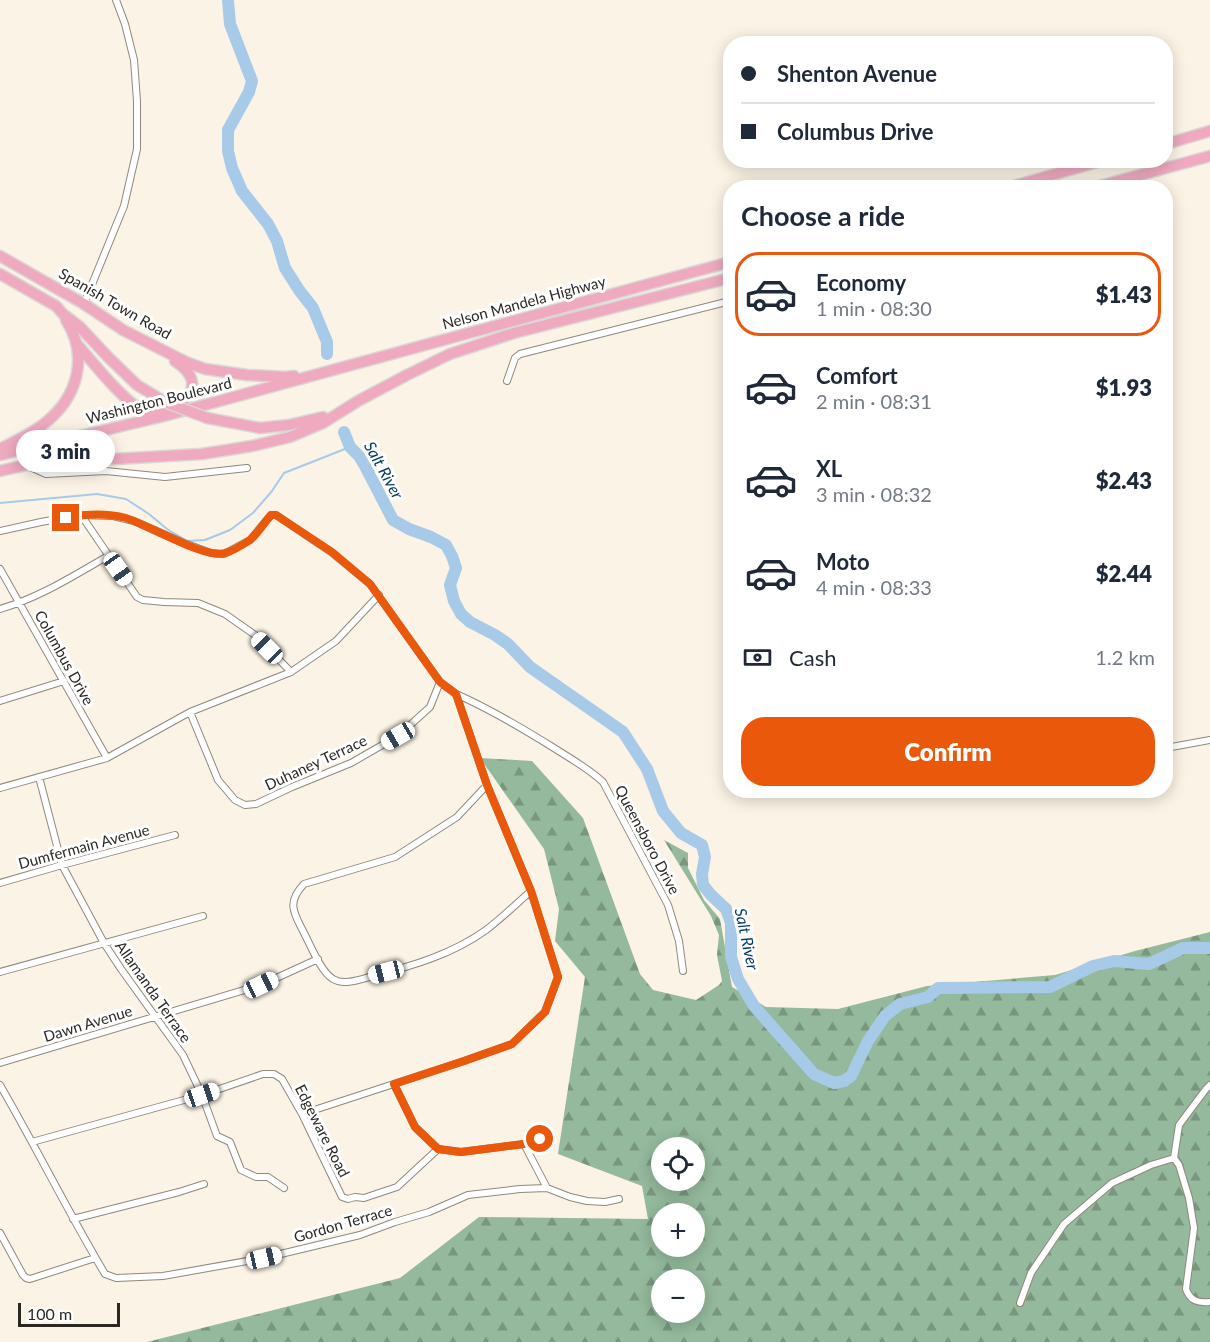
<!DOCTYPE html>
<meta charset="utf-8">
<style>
body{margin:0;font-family:Lato,sans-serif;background:#f2f2f3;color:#1f2937;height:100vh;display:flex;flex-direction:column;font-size:22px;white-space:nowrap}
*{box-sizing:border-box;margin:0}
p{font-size:20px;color:#747a83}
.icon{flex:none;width:33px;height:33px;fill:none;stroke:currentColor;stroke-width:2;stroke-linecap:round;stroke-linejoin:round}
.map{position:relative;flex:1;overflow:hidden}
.details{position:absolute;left:723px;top:180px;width:450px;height:618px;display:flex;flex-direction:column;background:#fff;border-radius:24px;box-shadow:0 3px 15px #0003}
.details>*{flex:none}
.guide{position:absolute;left:723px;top:36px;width:450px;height:132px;border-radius:24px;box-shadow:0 3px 15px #0003;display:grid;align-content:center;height:132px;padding:0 18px;background:#fff}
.controls{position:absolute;left:651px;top:1137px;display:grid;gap:12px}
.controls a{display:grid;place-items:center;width:54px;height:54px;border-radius:50%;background:#fff;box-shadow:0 3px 15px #0003;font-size:30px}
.scale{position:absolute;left:18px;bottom:15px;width:102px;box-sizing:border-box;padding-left:6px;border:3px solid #2b2823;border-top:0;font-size:16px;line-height:21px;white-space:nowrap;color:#2b2823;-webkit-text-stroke:4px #fff;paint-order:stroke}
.end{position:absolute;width:27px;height:27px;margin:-14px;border:8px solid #ea580c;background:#fff;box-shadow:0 0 0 3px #fff}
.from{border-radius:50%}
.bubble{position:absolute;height:42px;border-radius:21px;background:#fff;box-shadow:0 3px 15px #0003;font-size:20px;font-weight:800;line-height:42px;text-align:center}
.car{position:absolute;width:18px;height:36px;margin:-18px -9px;border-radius:8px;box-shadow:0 0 4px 2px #0007;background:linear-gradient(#fff 24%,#345 0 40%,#fff 0 76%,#345 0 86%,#fff 0)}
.guide b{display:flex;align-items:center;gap:21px;height:57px;font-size:22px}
.guide b+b{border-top:2px solid #e0e1e3}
.guide i{width:15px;height:15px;background:#1f2937}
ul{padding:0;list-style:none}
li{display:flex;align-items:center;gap:18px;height:84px;margin:0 12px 9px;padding:0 6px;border:3px solid transparent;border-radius:24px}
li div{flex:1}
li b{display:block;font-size:22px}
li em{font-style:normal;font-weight:800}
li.current{border-color:#ea580c}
li>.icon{width:54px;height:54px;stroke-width:1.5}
h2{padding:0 18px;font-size:27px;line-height:72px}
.pay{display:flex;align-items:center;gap:15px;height:66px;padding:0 18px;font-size:22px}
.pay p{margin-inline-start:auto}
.action{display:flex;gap:12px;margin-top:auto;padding:12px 18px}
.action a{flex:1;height:69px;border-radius:24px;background:#ea580c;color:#fff;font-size:24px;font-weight:800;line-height:69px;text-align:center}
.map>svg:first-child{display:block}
.forest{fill:url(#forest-firs);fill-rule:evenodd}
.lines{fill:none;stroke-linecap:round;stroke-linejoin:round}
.stream{stroke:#a7cae9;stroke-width:2}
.river{stroke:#a7cae9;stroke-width:12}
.minor-casing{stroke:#90887c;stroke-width:8}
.trunk-casing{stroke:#d9d8d7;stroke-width:13}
.minor{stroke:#fff;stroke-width:6}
.trunk{stroke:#efaabf;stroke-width:10}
.trunk-bridge-casing{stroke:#d9d8d7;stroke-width:13;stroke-linecap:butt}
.trunk-bridge{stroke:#efaabf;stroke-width:10}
.route{stroke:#ea580c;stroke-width:8}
.labels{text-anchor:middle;stroke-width:6;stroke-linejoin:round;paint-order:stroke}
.street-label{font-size:15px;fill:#2b2823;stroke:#fff}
.water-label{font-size:16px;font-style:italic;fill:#00385f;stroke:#fff}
</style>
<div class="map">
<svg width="1210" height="1342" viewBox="0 0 1210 1342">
<defs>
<pattern id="forest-firs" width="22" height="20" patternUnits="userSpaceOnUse" patternTransform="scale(1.5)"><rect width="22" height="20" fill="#94b99c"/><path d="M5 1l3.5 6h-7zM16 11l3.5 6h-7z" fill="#79967f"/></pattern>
</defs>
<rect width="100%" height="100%" fill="#fbf3e5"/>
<path class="forest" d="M480,758l52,3 51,57 57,156 13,16 43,10 23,-15 3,-4 -5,-26 2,-20 -8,-19 -47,-76 24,13v15l16,32 16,19 12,68 34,20 72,2 89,-23 128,-11 80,-24 75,-19v410h-1063l253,-64 79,-61 169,2 -6,-33 -84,-32 27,-177 -30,-36 4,-32 -15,-60zM662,1148h32v32h-32zM662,1214h32v32h-32zM662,1280h32v32h-32z"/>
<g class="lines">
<path class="stream" d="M0,503l97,-9 29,5 23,15 18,15 20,12 18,-1 25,-10 23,-17 19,-22 12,-18 66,-26"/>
<path class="river" d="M228,0l2,24 22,57 -3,11 -21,38v21l4,17 10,23 26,33 9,17 8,27 14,22 14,18 14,34v12
M344,432l6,15 9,9 6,10 28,54 16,9 22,8 15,8 6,11 4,12 -6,17 4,16 7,13 9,8 25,13 13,9 22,23 93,65 24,37 16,42 18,22 21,12 3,12 -3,17 1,11 8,10 15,14 5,14v34l7,22 16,27 60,68 20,9 10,-2 7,-5 17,-35 17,-25 15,-12 28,-7 10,-9 112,-1 43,-21 21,-5 35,3 34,-16h27"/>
<g class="minor-casing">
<path id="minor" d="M84,304l40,-98 13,-57v-48l-3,-41 -9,-36 -9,-24
M507,381l8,-23 5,-4 210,-53
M28,466l18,8 60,-3 59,6 82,-9
M81,515l56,82 6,3 21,2 34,1 27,11 30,21 36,37
M0,531l41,-9 40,-7 32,1 21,5 50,22 27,10 13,1 26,-14 21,-25h5l55,37 39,32 70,98 16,12 31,91 44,106 27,86 -13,35 -33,32 -48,17 -162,53
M0,569l107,189
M0,609c39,-11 73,-33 108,-53
M456,694c34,15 66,34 98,54 17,11 34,20 49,34l65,123 11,36 4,30
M0,701l64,-20
M190,712l28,68 17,20 10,5 11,-1 36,-17 59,-24 47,-27 32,-29 10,-25
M1166,748l44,-8
M39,777l23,88 42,78 17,26 62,86 19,40 15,41 13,6 11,28 15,7h12l16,11
M487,785l-30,32 -62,40 -91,27c-18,19 -10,29 0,49 7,13 17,39 29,46 11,7 28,0 40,-3 39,-10 80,-22 113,-46 16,-12 30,-26 45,-39
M0,788l107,-30 83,-46 101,-40 45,-31 43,-46
M0,883l62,-18 113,-30
M0,972l203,-56
M0,1063l261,-78 57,-26
M394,1084l21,43 23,22 23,3 63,-8 25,-7
M0,1085c36,62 68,127 105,189l11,4 47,-2 101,-18 96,-23 35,-13 34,-10 39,-17 52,-6 27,-1 23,9 17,4 18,1 14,-3
M1210,1085l-4,4 -27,36 -5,33 5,7 10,33 5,30 -8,61c4,12 12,14 24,13
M32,1142l170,-47 61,-21h11l8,5 20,35 40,83 6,2 7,-2 9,1 33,-11 41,-38
M524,1144l23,44
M73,1219l106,-27 25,-8
M0,1233l23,42 3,3 4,1 65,-21
M1020,1303l11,-30 33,-49 48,-41 39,-18 23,-7"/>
</g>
<g class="trunk-casing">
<path id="trunk" d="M1166,144l44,-13
M1007,188l97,-28
M1092,188l118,-32
M0,256l84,48 39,26 63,32 19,7 42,6 39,2 8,-1
M0,274l56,32 7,8 17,13 28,30 29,28 28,17
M76,343c17,19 45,56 66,67 17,9 58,-9 49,-32 -3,-8 -10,-13 -16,-17
M207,418l53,10 29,-3 34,-8
M0,449c15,-8 32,-15 45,-26 33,-26 44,-67 21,-103
M0,455l164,-39 566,-154
M0,471l26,-6 36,-3 140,-8 50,-8 38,-9 33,-14 35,-22 49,-26 43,-21 64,-21 216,-55"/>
</g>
<use href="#minor" class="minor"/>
<use href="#trunk" class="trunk"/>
<g class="trunk-bridge-casing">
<path id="trunk-bridge" d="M165,402l42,16"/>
</g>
<use href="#trunk-bridge" class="trunk-bridge"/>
</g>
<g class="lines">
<path class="route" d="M66,518c19,-4 41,-5 60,0 22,7 81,42 99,35 8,-2 19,-9 25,-13 8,-7 14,-17 21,-25h5l56,37 38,32 70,98 16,12 31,91 44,106 27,86 -13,35 -33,32 -48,17 -70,23 21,43 23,22 23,3 63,-8 16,-5"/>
</g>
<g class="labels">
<g class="street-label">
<text transform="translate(524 303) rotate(-15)" y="5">Nelson Mandela Highway</text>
<text transform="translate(115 304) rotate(30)" y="5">Spanish Town Road</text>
<text transform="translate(159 401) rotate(-14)" y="5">Washington Boulevard</text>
<text transform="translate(64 658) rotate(61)" y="5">Columbus Drive</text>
<text transform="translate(316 763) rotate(-25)" y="5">Duhaney Terrace</text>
<text transform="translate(647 840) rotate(62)" y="5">Queensboro Drive</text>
<text transform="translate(84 847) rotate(-15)" y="5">Dumfermain Avenue</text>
<text transform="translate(153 992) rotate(55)" y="5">Allamanda Terrace</text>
<text transform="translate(88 1024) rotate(-17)" y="5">Dawn Avenue</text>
<text transform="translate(322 1131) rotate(63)" y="5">Edgeware Road</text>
<text transform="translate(343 1224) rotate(-16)" y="5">Gordon Terrace</text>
</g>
<g class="water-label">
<text transform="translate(384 470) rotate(61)" y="6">Salt River</text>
<text transform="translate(747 939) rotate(78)" y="6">Salt River</text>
</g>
</g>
</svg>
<div class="controls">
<a><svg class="icon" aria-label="locate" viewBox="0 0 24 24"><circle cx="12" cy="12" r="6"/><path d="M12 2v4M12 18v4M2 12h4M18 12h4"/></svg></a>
<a>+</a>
<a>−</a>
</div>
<div class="scale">100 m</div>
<i class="end from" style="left:540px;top:1139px"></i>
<i class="end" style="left:66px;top:518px"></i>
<div class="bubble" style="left:16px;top:430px;width:99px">3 min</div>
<i class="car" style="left:118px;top:569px;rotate:145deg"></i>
<i class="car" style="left:267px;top:648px;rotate:315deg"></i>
<i class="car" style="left:398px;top:736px;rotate:240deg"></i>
<i class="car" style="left:386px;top:972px;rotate:256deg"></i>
<i class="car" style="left:261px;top:985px;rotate:65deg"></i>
<i class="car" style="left:202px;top:1095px;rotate:71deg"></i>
<i class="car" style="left:264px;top:1258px;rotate:77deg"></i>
<div class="guide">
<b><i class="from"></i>Shenton Avenue</b>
<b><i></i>Columbus Drive</b>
</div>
<section class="details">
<h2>Choose a ride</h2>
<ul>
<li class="current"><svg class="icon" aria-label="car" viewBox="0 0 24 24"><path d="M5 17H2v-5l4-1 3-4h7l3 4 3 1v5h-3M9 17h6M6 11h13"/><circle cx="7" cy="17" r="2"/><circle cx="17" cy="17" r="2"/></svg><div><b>Economy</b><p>1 min · 08:30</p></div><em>$1.43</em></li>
<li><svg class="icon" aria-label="car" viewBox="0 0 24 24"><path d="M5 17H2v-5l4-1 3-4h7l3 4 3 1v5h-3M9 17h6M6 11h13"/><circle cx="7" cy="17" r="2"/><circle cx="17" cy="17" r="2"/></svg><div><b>Comfort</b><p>2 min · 08:31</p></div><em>$1.93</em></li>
<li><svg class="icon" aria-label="car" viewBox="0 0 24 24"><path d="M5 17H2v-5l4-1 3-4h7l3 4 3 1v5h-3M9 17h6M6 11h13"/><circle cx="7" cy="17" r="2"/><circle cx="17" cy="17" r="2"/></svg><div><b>XL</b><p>3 min · 08:32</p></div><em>$2.43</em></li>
<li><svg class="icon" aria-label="car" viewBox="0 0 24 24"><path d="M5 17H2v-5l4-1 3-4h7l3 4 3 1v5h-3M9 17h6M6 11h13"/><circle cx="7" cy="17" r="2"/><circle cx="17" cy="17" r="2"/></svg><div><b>Moto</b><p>4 min · 08:33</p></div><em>$2.44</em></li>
</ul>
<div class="pay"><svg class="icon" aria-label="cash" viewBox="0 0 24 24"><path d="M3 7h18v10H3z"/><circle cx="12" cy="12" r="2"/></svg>Cash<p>1.2 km</p></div>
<div class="action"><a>Confirm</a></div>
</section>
</div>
